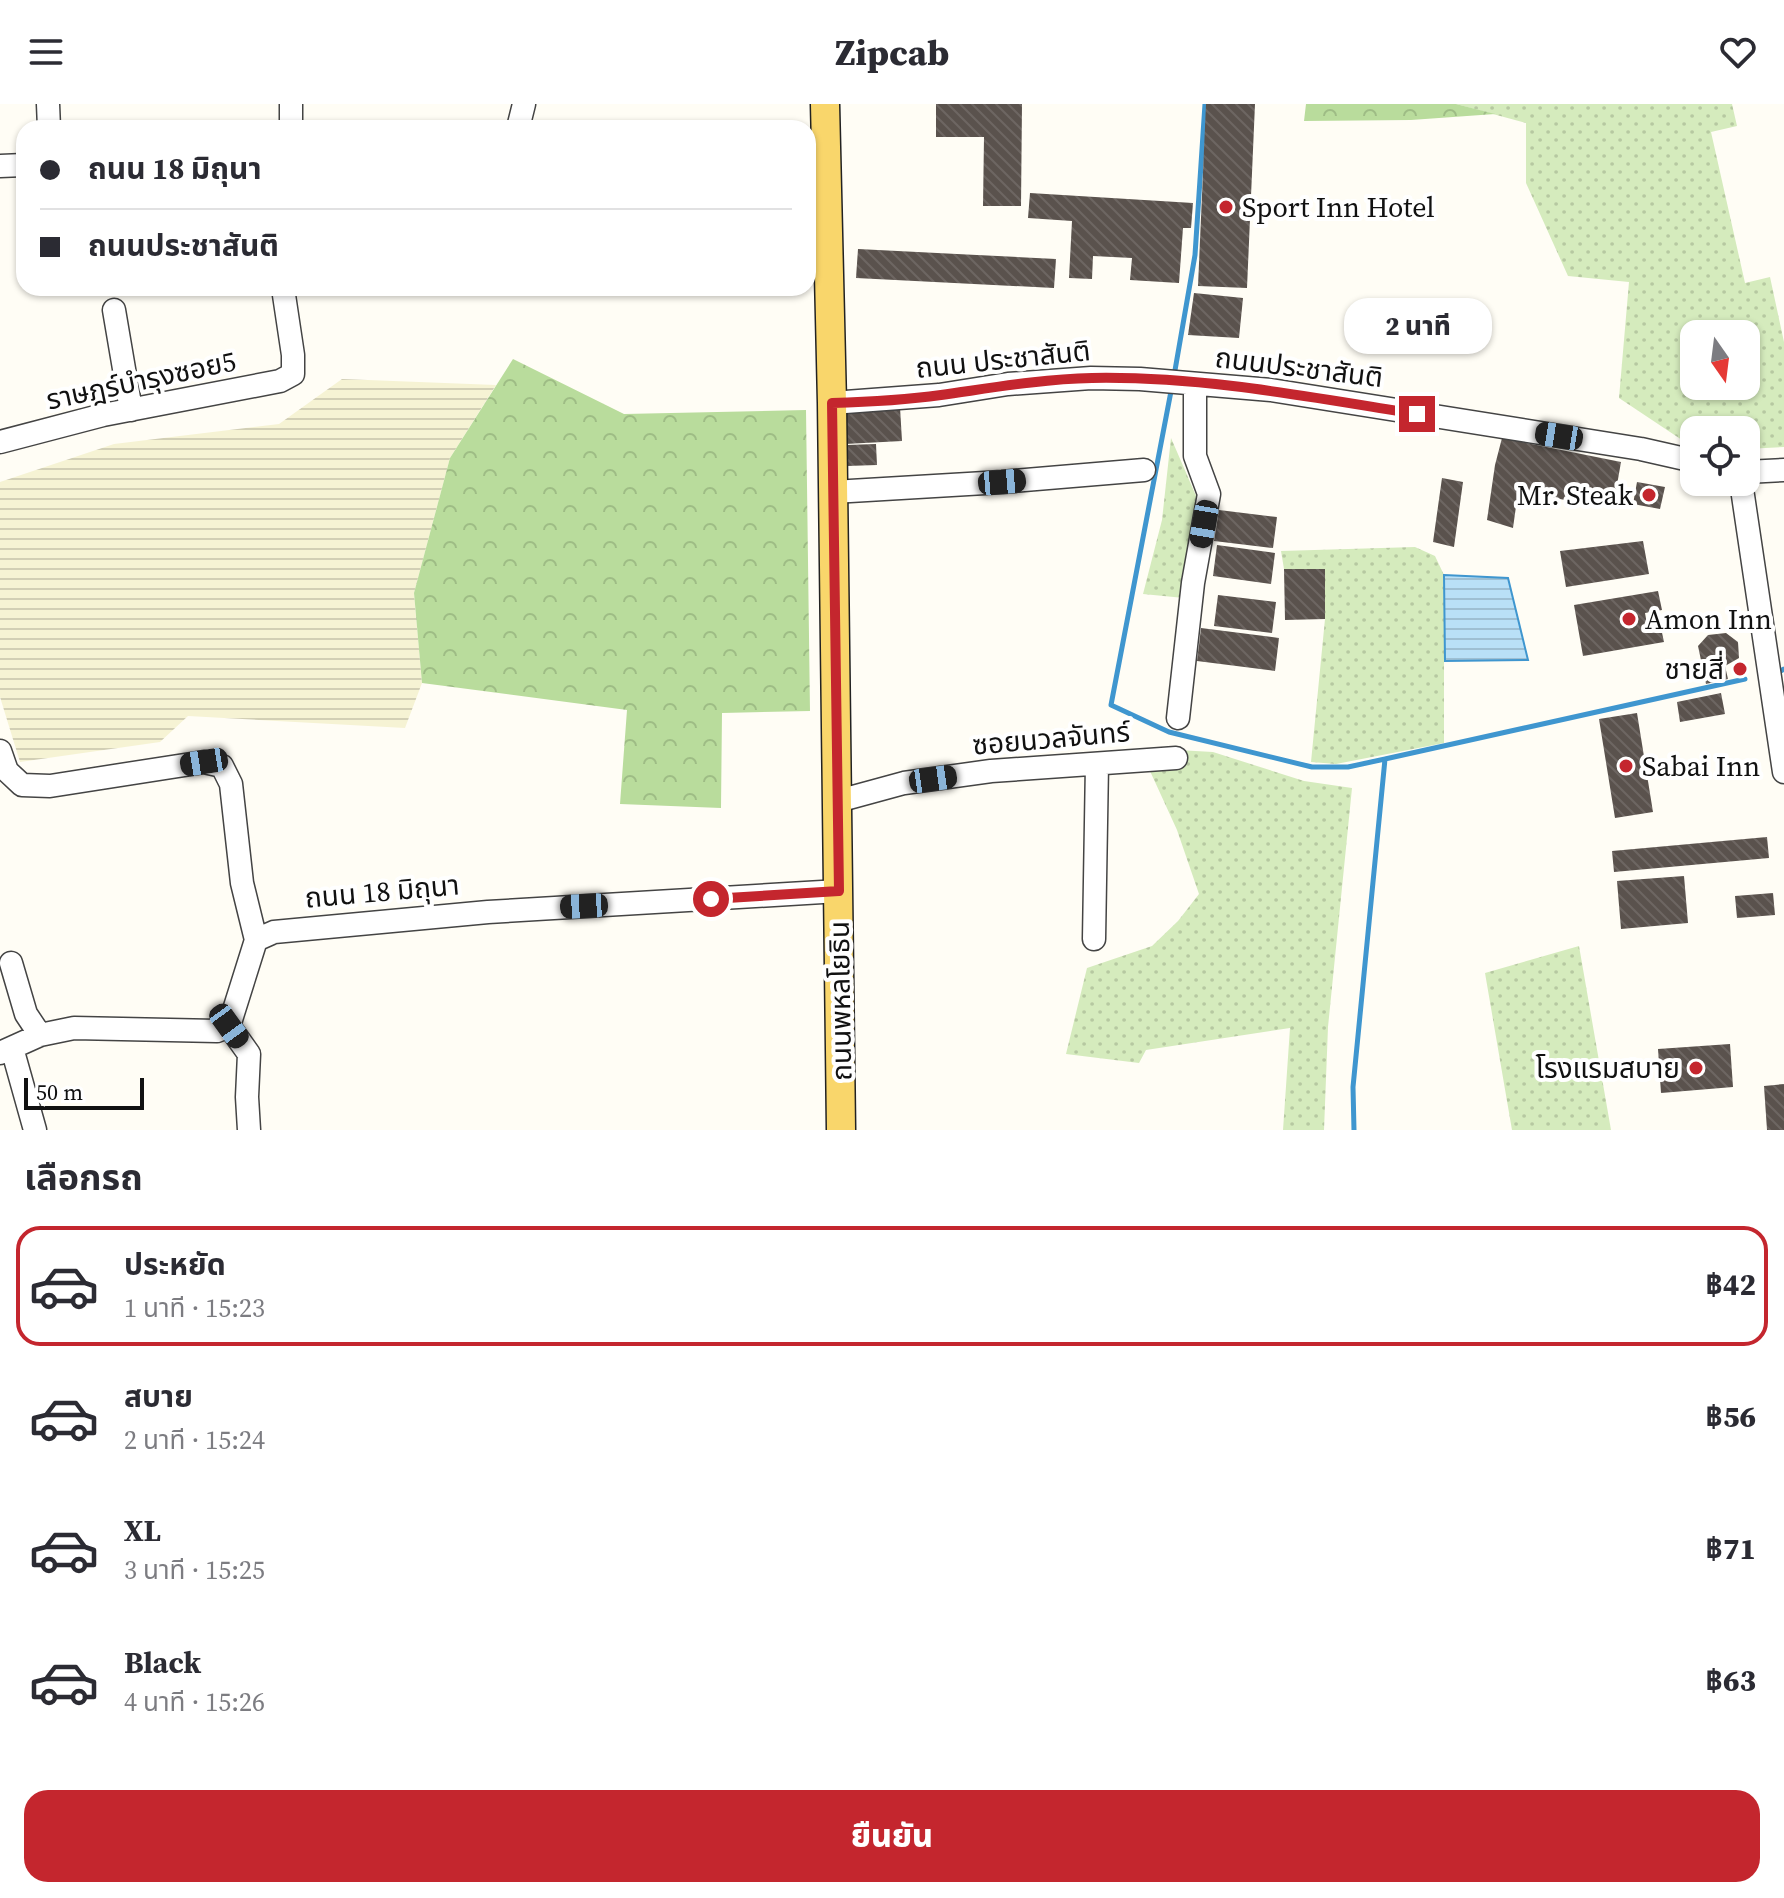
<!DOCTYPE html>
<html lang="th">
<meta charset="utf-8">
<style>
body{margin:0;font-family:"Source Serif 4","Noto Sans Thai",serif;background:#f2f2f3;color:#2b2b33;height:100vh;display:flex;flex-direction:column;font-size:30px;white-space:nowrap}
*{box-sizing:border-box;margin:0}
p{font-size:26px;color:#7c7c81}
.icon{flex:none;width:44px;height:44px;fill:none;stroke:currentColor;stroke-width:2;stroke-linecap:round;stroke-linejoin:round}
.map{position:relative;height:1026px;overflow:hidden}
.side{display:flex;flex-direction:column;background:#fff;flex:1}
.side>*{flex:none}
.guide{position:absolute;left:16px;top:16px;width:800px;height:176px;border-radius:24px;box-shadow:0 2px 6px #0004;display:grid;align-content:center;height:176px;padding:0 24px;background:#fff}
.needle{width:52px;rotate:166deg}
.fabs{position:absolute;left:1680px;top:216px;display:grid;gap:16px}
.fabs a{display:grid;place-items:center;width:80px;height:80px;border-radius:16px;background:#fff;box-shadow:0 2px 6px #0004;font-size:40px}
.scale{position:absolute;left:24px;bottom:20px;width:120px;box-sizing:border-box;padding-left:8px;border:4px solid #111;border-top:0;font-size:22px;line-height:28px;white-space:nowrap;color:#111;-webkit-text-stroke:6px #fff;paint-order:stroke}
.end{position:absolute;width:36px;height:36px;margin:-18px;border:10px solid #c4262e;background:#fff;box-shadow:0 0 0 4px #fff}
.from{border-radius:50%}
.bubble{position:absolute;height:56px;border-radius:24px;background:#fff;box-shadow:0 2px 6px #0004;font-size:26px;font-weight:800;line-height:56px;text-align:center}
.car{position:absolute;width:24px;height:48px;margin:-24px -12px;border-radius:10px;box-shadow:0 0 6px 2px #0007;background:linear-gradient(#222 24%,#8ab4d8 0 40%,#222 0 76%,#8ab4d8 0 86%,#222 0)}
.guide b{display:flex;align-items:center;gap:28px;height:76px;font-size:30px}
.guide b+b{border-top:2px solid #e1e1e2}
.guide i{width:20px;height:20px;background:#2b2b33}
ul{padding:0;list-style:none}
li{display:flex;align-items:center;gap:24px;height:120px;margin:0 16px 12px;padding:0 8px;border:4px solid transparent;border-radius:24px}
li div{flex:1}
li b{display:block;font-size:30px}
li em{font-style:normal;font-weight:800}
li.current{border-color:#c4262e}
li>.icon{width:72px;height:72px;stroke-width:1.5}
h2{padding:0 24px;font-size:36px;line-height:96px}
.button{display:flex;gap:16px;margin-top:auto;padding:16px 24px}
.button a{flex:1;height:92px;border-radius:24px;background:#c4262e;color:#fff;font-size:32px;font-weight:800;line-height:92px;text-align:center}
header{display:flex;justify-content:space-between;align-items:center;height:104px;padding:0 24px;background:#fff;font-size:36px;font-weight:800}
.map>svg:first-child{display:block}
.farmland{fill:url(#farmland-rules)}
.grass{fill:url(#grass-dots);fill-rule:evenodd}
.forest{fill:url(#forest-crowns)}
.water{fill:url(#water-rules);stroke:#3f96cf;stroke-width:2}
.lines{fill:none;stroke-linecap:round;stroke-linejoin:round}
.stream{stroke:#3f96cf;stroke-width:5}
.building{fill:url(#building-back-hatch)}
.minor-casing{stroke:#444;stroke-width:25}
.major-casing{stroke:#222;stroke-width:31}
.minor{stroke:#fff;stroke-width:22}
.major{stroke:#f9d66b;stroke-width:28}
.route{stroke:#c4262e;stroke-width:10}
.poi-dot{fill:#c4262e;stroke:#fff;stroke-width:3}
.labels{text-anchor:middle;stroke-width:8;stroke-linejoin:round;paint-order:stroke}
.poi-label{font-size:28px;fill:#111;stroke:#fff;text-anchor:start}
.street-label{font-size:28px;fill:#111;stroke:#fff}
</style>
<header><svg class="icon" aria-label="menu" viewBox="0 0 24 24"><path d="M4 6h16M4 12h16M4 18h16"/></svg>Zipcab<svg class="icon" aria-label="heart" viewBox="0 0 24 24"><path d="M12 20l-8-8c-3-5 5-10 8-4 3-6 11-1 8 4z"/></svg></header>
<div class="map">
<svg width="1784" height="1026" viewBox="0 0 1784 1026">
<defs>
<pattern id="farmland-rules" width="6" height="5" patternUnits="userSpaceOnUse" patternTransform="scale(2)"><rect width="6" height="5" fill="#f6f3d4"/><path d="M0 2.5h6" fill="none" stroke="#d2cfb5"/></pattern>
<pattern id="grass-dots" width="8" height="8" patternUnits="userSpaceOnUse" patternTransform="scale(2)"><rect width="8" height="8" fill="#d5ebbd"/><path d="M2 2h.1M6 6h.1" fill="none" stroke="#b6c8a1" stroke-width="1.8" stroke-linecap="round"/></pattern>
<pattern id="forest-crowns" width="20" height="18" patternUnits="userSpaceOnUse" patternTransform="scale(2)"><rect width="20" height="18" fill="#b9dc9c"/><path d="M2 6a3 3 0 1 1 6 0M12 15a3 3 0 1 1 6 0" fill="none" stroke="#9ebc85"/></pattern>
<pattern id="water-rules" width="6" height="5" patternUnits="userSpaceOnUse" patternTransform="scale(2)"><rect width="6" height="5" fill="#b9e0f7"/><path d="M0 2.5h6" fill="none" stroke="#9ebfd3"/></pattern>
<pattern id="building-back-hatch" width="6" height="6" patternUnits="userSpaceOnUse" patternTransform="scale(2)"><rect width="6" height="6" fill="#5a524d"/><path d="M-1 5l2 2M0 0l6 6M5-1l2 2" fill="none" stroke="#6d6662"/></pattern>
</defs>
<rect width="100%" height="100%" fill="#fffdf5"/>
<path class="farmland" d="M342,275l154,6 -46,73 -36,135 8,90 -17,45 -217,-12 -28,26 -140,20 -20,-65v-215l114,-38 165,-20z"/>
<path class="grass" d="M1456,0h276l5,22 -26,6 34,151 25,-6 14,65v105l-38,2v-19h-52v14l-9,-2 -66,-44 10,-116 -61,-6 -42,-93v-60zM1694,230h52v52h-52z
M1171,334l29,67 -16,93 -41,-4 19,-74z
M1415,443l20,9 9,19v168l-108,21 -25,-2 14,-143v-50h-41l-3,-18z
M1160,645l53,3 91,29 48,7 -24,239 -4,103h-41l7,-102 -144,22 -7,13 -73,-9 21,-86 65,-22 26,-25 21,-27 -22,-64 -27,-59z
M1579,842l32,184h-99l-27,-157z"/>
<path class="forest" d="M1306,0h150l39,10 -84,6 -107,1z
M513,255l111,55 182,-4 4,301 -88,2 -1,95 -101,-4 7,-94 -205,-27 -8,-90 36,-135z"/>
<path class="water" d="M1444,471l64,3 20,82 -83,1z"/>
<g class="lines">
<path class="stream" d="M1174,272l21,-121 10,-151
M1172,282l-61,319 58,27 143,35h36l37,-8
M1777,569l7,-4
M1354,1026l-1,-43 32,-328 360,-80"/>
</g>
<path class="building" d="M936,0h86l-1,102h-38l1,-69h-48z
M1206,0h49l-8,184 -49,-2z
M1030,89l163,10 -2,25h-8l-4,55 -49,-3 2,-22 -39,-2 -1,23 -23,-1 3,-57 -44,-3z
M858,145l198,10 -2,29 -198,-10z
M1194,189l49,5 -4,40 -51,-3z
M900,303l2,34 -57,3 -2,-35z
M1502,334l119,24 -8,46 -95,-16 -5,36 -26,-8 8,-55z
M876,340l1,21 -30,1 -1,-21z
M1442,374l21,4 -9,65 -21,-5z
M1637,378l28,5 -5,22 -27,-5z
M1219,406l58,7 -4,31 -59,-7z
M1643,437l6,33 -83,13 -6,-36z
M1217,441l58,8 -4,31 -58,-8z
M1284,465h41v50l-40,1z
M1658,487l4,19 -17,3 3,17 13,-2 3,14 -81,14 -9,-51z
M1218,491l58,7 -4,31 -58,-7z
M1201,524l78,10 -4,33 -78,-10z
M1726,529l12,9 1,16 -14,8 3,13 -22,5 -8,-38 10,-11z
M1721,589l4,21 -45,8 -3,-20z
M1637,609l16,99 -38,6 -16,-99z
M1767,733l2,21 -155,14 -2,-21z
M1684,772l4,47 -67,6 -4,-48z
M1773,789l2,22 -38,3 -2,-22z
M1730,940l3,43 -72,6 -3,-44z
M1784,980v46h-17l-3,-44z"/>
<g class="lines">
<g class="minor-casing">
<path id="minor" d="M48,0l1,24
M291,0v24
M518,24l6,-24
M0,62l24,-1
M808,144h20
M114,206l17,100
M832,299l107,-8 69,-11 83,-6 49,1 131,11 370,59 53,12
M0,338l103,-27 177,-34 13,-7v-19l-9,-60 2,-7
M1746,368l38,-2
M1741,378l43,290
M833,388l169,-10 142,-12
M1178,614l15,-135 16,-89 -14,-38v-72
M0,647l7,20 15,14 28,1 154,-24 18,4 9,18 11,99 14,57
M838,697l66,-18 87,-12 185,-13
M1094,835l3,-175
M11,859l15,51 14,21
M229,922l20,28 -2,43 2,33
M12,944l23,82
M0,949l40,-18 34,-7 143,3 12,-5 27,-86 18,-8 214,-20 351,-21"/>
</g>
<g class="major-casing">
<path id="major" d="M825,0l7,299 9,727"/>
</g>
<use href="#minor" class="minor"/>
<use href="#major" class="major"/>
</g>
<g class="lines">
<path class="route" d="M711,795l128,-8 -7,-488c36,-1 73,-3 109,-8 50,-7 100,-16 151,-17 109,-2 218,19 325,36"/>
</g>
<g class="poi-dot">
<circle cx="1226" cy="103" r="8"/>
<circle cx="1649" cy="391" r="8"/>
<circle cx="1629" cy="515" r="8"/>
<circle cx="1740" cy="565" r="8"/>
<circle cx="1626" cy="662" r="8"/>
<circle cx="1696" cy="964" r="8"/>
</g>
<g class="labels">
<g class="poi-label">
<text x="1242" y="113">Sport Inn Hotel</text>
<text x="1633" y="401" text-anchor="end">Mr. Steak</text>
<text x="1645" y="525">Amon Inn</text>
<text x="1724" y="575" text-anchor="end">ชายสี่</text>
<text x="1642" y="672">Sabai Inn</text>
<text x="1680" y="974" text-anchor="end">โรงแรมสบาย</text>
</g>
<g class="street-label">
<text transform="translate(1003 255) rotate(-6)" y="10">ถนน ประชาสันติ</text>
<text transform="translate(1299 263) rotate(7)" y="10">ถนนประชาสันติ</text>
<text transform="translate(141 276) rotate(-12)" y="10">ราษฎร์บำรุงซอย5</text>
<text transform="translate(1051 634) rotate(-5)" y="10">ซอยนวลจันทร์</text>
<text transform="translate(382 787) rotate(-5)" y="10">ถนน 18 มิถุนา</text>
<text transform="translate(840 897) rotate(-91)" y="10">ถนนพหลโยธิน</text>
</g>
</g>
</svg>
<div class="fabs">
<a><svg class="needle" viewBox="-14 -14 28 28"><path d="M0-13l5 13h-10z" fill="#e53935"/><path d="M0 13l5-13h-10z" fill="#7c7c81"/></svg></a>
<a><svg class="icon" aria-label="locate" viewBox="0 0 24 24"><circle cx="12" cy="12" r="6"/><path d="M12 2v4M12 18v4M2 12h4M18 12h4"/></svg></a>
</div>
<div class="scale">50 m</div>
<i class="end from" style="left:711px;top:795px"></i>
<i class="end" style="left:1417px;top:310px"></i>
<div class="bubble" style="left:1344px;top:194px;width:148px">2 นาที</div>
<i class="car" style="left:1559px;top:332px;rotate:279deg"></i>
<i class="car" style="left:1002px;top:378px;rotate:85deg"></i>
<i class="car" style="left:1204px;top:420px;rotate:190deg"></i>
<i class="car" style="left:204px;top:658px;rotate:261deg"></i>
<i class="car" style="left:933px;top:675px;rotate:82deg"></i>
<i class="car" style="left:584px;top:802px;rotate:267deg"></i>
<i class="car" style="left:229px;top:922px;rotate:144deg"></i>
<div class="guide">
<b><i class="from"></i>ถนน 18 มิถุนา</b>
<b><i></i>ถนนประชาสันติ</b>
</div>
</div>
<section class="side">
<h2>เลือกรถ</h2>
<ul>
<li class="current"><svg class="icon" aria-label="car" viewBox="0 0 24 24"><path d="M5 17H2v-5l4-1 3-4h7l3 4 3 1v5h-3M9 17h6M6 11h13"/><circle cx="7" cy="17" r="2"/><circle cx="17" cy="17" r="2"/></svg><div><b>ประหยัด</b><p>1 นาที · 15:23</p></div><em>฿42</em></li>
<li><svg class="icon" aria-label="car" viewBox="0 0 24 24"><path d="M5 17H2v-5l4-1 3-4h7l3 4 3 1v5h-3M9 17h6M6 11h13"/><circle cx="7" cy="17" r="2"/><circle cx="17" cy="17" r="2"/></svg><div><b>สบาย</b><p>2 นาที · 15:24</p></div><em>฿56</em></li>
<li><svg class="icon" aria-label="car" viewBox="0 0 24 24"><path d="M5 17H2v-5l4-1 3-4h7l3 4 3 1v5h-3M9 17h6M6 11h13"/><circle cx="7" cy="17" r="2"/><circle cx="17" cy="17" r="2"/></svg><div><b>XL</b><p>3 นาที · 15:25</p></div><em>฿71</em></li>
<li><svg class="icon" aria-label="car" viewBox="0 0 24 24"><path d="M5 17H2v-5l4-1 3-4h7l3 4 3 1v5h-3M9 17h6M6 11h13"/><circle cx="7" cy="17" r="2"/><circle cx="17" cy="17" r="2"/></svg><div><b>Black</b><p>4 นาที · 15:26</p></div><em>฿63</em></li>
</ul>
<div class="button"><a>ยืนยัน</a></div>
</section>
